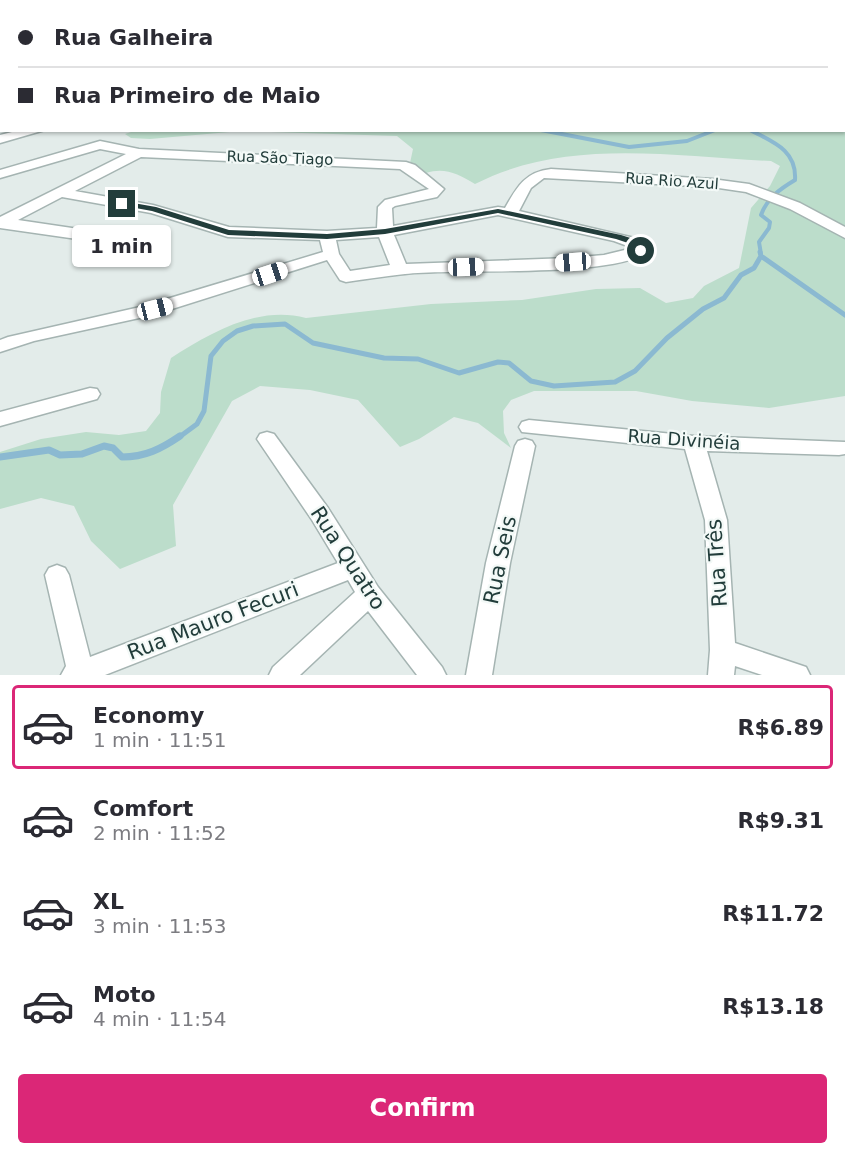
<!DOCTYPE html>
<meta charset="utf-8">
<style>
body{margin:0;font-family:"DejaVu Sans",sans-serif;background:#f2f2f3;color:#2b2b33;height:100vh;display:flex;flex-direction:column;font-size:22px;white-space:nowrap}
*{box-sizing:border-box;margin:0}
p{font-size:20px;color:#7c7c81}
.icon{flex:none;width:33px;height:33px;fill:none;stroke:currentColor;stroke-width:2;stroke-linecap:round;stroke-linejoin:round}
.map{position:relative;height:675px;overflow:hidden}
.side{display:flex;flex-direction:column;background:#fff;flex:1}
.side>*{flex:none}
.top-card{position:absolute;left:0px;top:0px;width:846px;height:132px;box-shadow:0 2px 4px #0004;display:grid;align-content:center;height:132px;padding:0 18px;background:#fff}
.end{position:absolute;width:27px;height:27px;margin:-14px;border:8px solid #223d3b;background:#fff;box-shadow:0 0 0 3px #fff}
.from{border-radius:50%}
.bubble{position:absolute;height:42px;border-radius:6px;background:#fff;box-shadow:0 2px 4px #0004;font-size:20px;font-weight:700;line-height:42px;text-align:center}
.car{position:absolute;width:18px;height:36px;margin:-18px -9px;border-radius:8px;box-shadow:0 0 4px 2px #0007;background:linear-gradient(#fff 24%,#345 0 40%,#fff 0 76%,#345 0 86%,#fff 0)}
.top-card b{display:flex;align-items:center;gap:21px;height:57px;font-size:22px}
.top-card b+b{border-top:2px solid #e1e1e2}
.top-card i{width:15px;height:15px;background:#2b2b33}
ul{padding:10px 0 0;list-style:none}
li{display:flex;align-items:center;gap:18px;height:84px;margin:0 12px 9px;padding:0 6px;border:3px solid transparent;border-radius:6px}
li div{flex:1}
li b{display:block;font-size:22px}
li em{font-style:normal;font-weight:700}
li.current{border-color:#db2777}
li>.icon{width:54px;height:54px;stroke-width:1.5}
.cta{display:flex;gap:12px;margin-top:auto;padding:12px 18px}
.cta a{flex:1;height:69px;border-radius:6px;background:#db2777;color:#fff;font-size:24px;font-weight:700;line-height:69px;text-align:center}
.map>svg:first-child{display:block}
.green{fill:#bcddcb}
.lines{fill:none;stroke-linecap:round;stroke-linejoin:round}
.stream-far2{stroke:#8bb9d1;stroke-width:4}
.stream-far1{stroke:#8bb9d1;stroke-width:5}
.stream{stroke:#8bb9d1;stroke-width:7}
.minor-casing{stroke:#a5b4b2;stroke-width:3}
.minor{fill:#fff;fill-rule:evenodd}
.route{fill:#223d3b}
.labels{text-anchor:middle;stroke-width:4.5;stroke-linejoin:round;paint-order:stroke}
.far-street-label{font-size:15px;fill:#223d3b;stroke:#f3f9f7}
.street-label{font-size:18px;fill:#223d3b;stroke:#f3f9f7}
.near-street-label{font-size:21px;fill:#223d3b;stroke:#f3f9f7}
</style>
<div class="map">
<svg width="845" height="675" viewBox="0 0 845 675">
<rect width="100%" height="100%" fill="#e3ecea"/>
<path class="green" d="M137,130h708v266l-76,12 -77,-7 -56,-10h-102l-23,9 -8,11 1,22 7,15 -33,-25 -24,-6 -35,22 -19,8 -42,-47 -48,-10 -50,-4 -28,15 -59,104 3,41 -56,23 -29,-28 -17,-35 -33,-8 -41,11v-57l41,-13 45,-7 33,3 27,-4 14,-18 1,-21 10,-34c39,-25 87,-53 135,-40l125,-14 91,-4 74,-11 44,-1 26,15 27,-5 11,-12 35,-18 12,-60 19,-22 10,-20 -9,-5c-98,-4 -204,-24 -296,23 -17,-10 -30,-17 -49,-11l-16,-10 3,-14 -16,-13 -156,-5 -91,8 -19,-1 -6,-4z"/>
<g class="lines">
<path class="stream-far2" d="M541,130l88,17 58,-6 28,-11
M750,130c23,12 47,20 45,50 -15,9 -28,18 -34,35l9,7 -1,6 -10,14 2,12"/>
<path class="stream-far1" d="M761,256l84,59
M178,438l19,-14 7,-13 7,-55 12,-15 14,-10 16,-5 32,-2 28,19 71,15 34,1 41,14 39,-11 11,1 22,18 23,5 61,-4 20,-11 32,-33 36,-29 21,-11 17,-23 13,-7 7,-12 -1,-4"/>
<path class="stream" d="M0,457l49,-7 11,5 22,-1 22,-8 9,2 9,9c23,0 39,-8 58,-21"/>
<g class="minor-casing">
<path id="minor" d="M13,0h16l-17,2z
M140,0h11l1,2h-11z
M206,0h14l-15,2z
M412,0h12l-13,2z
M489,0h12l-13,2z
M559,0h16l1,2h-16z
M640,0h11l-12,2z
M0,1l4,1h-2v5z
M0,52h2v6h-2z
M20,130h25l-45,13v-8z
M100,141l39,8 267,13 9,3 29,24 -7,8 -42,9 -3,2 1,18 105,-19 7,1c12,-21 20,-36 46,-39l161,10 37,5 51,19 45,24v11l-55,-29 -44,-17 -34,-5 -168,-9 -13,10 -12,23 124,29 7,9c-24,30 -201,19 -245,25 -19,2 -39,5 -59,8l-6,-2 -13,-20 -174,55 -119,26 -34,11v-12l8,-3 132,-30 183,-55 -3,-12 -92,-3 -77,-24 -89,-16 -44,23 108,16 8,5 -8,5 -126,-18v-11l126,-63 -26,-5 -100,29v-8zM141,157l259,12 29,20 -44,11 -7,7 -1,21 -50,3 -98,-4 -76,-22 -78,-14zM498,215l116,26 19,7 -29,7 -35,3 -163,6 -12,-29zM379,237l11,28 -40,6 -11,-17 -3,-14z
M90,388l7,1 3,5 -3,5 -97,27v-14z
M529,420l165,16 151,6v12l-6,1 -132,-4 20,69 8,123 71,24 4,8h-48l-27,-9 -1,9h-26l2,-25 -5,-130 -20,-71 -163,-17 -3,-5 3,-5z
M267,432l7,2 54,74 50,79 64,80 4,8h-29l-49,-64 -68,64h-31l4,-8 82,-75 -7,-12 -243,95h-44l5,-9 -21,-91 4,-7 8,-3 8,3 4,7 21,82 248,-94 -26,-43 -55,-81 3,-5z
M525,439l7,2 3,5 -25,117 -18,112h-26l20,-112 29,-117 3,-5z"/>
</g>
<use href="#minor" class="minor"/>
</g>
<path class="route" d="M122,201l34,6 73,23 98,4 58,-5 113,-20 123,26 19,6 5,5 1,5 -8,2 -4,-8 -18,-6 -118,-26 -113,21 -58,5 -99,-4 -76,-24 -33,-6v-3z"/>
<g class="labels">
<g class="far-street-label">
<text transform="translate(280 158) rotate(2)" y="5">Rua São Tiago</text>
<text transform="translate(672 181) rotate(4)" y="5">Rua Rio Azul</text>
</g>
<g class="street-label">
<text transform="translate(684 440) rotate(4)" y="6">Rua Divinéia</text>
</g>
<g class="near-street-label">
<text transform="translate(348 558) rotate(57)" y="7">Rua Quatro</text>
<text transform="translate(500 560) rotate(-78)" y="7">Rua Seis</text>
<text transform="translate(717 563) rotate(-94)" y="7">Rua Três</text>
<text transform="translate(213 621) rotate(-21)" y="7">Rua Mauro Fecuri</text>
</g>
</g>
</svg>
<i class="end from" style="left:641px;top:251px"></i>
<i class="end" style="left:122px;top:204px"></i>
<div class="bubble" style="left:72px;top:225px;width:99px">1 min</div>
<i class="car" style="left:573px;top:262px;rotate:266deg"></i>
<i class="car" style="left:466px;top:267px;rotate:88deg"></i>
<i class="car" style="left:270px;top:274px;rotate:72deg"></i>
<i class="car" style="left:155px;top:309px;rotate:76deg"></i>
<div class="top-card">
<b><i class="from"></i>Rua Galheira</b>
<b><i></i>Rua Primeiro de Maio</b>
</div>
</div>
<section class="side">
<ul>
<li class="current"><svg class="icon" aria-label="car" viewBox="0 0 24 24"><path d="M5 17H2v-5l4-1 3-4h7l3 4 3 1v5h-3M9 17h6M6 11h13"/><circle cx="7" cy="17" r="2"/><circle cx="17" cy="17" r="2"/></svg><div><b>Economy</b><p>1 min · 11:51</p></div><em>R$6.89</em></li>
<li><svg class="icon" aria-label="car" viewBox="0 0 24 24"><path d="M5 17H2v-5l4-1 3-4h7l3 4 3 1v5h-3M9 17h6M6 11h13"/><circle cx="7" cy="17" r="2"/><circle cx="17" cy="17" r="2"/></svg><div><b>Comfort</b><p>2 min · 11:52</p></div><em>R$9.31</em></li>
<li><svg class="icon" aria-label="car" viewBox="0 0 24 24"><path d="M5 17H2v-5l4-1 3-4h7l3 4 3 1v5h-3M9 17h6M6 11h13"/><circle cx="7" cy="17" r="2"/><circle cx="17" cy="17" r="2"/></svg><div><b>XL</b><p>3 min · 11:53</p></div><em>R$11.72</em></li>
<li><svg class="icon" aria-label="car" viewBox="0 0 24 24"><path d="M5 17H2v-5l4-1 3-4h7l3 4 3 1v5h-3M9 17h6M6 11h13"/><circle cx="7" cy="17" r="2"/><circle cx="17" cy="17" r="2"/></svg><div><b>Moto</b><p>4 min · 11:54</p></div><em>R$13.18</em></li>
</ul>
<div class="cta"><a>Confirm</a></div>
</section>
